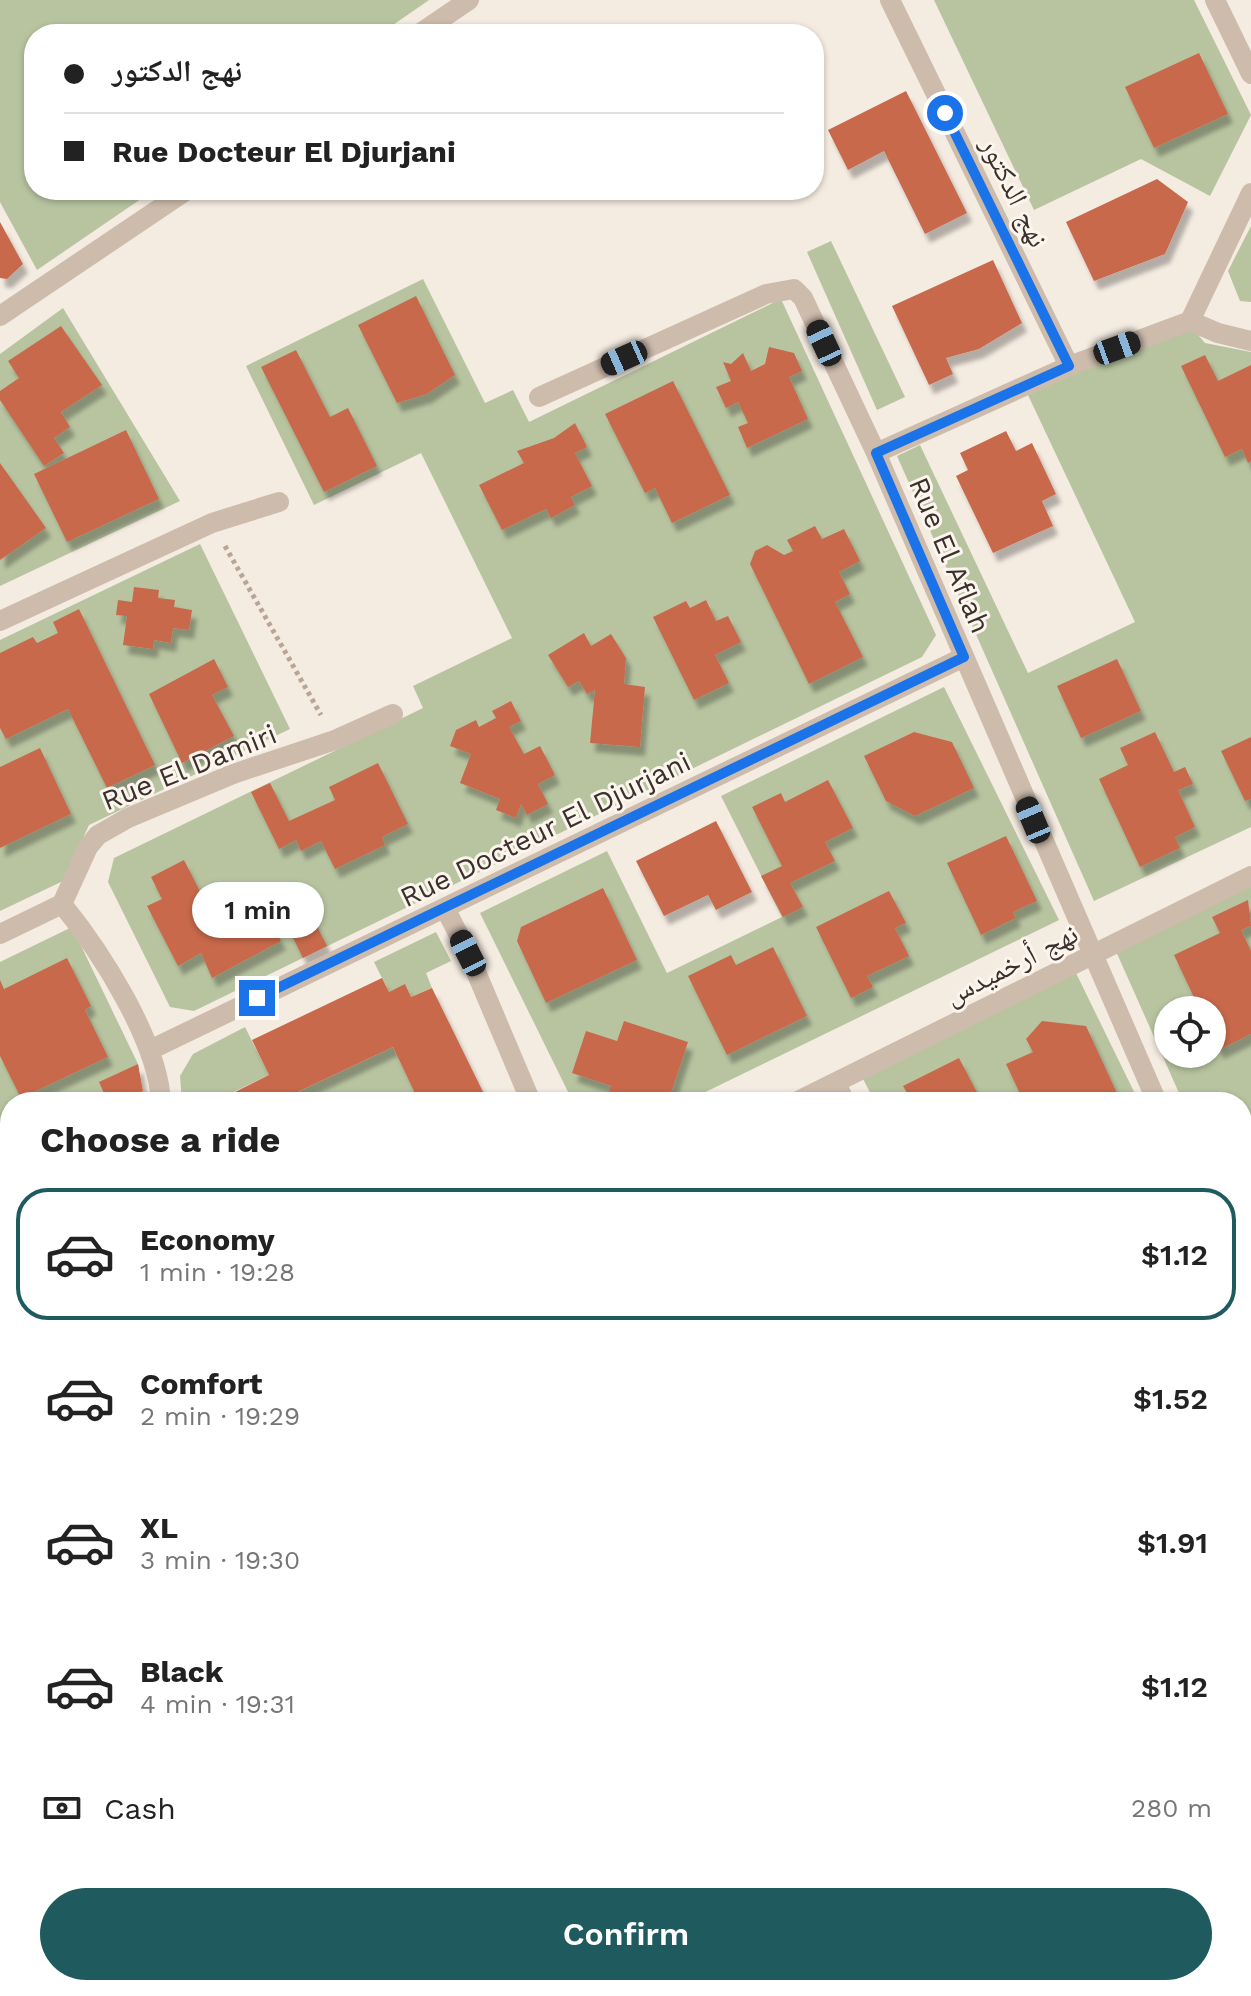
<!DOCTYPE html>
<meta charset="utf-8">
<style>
body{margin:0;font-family:"Work Sans","Noto Naskh Arabic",sans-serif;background:#f2f2f2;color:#222;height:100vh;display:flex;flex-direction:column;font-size:30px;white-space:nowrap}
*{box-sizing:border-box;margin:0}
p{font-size:26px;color:#767676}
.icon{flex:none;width:44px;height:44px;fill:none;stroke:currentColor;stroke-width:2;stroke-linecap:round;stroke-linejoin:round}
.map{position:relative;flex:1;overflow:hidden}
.side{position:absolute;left:0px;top:1092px;width:1252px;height:904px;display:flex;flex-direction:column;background:#fff;border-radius:32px 32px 0 0;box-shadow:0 2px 6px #0004}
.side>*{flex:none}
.banner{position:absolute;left:24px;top:24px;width:800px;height:176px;border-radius:32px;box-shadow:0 2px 6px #0004;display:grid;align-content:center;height:176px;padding:0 40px;background:#fff}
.controls{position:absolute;left:1154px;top:996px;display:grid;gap:16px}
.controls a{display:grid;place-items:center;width:72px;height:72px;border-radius:50%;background:#fff;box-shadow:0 2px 6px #0004;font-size:40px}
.end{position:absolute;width:36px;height:36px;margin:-18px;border:10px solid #1a73e8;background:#fff;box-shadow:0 0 0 4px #fff}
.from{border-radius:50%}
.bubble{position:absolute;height:56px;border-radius:28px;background:#fff;box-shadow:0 2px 6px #0004;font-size:26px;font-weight:600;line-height:56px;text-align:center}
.car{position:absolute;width:24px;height:48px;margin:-24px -12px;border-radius:10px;box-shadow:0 0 6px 2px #0007;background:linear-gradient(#222 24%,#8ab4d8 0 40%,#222 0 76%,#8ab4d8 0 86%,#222 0)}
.banner b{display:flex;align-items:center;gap:28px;height:76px;font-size:30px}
.banner b+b{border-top:2px solid #e0e0e0}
.banner i{width:20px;height:20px;background:#222}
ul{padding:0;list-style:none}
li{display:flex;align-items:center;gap:24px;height:132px;margin:0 16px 12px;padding:0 24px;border:4px solid transparent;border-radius:32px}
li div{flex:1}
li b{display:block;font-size:30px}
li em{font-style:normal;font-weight:600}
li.active{border-color:#1f5a5e}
li>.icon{width:72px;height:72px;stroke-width:1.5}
h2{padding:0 40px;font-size:36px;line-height:96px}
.pay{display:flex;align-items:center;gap:20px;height:88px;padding:0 40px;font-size:30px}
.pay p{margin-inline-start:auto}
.cta{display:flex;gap:16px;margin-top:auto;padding:16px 40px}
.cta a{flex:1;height:92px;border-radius:48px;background:#1f5a5e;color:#fff;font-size:32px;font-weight:600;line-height:92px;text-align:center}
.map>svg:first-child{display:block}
.green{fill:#b8c4a0;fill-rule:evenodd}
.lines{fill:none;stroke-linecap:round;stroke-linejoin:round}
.stream{stroke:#7fb0b2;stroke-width:11}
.building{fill:#c8694b;filter:url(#shadow)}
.path{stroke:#b9a596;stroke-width:5;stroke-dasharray:4 4;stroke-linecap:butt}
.minor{stroke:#cdbbac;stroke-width:20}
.route{stroke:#1a73e8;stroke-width:10}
.labels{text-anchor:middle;stroke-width:6;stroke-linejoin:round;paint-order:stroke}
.street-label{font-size:28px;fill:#3b302b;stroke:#fbf5ee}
</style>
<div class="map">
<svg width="1251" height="1996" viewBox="0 0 1251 1996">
<defs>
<filter id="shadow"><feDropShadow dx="5" dy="9" stdDeviation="2" flood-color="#0004"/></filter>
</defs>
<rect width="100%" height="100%" fill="#f4ebe1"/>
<path class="green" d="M0,0h429l-49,34h-346v156h120l-117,80 -37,-68z
M934,0h260l57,115 -41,81 -69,-37 -107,51z
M1251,226v76l-11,-1 -12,-30z
M831,241l74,156 -28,13 -70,-158z
M423,279l62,124 28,-13 16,32 252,-123 155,336 -14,22 -728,354 -24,-4 -62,-125 6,-24 309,-150 -10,-22 99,-48 -91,-185 -107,52 -68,-139z
M63,308l117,193 -180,85v-232z
M1187,322l18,21 46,9v475l-157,74 -197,-445 23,-11 108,228 107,-51 -107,-227z
M200,544l90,185 -201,96 -26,56 -63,30v-271z
M944,687l115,233 -374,182h-112l-93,-189 127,-62 60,122 115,-56 -61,-121z
M1251,883v364l-3,1 -6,-12v-134h-59l-68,-153zM1168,1010h44v44h-44z
M72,927l66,137 4,38h-132v23l-10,5v-168z
M436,932l15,29 -25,12 6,15 -21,9 -6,-12 -16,7 -15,-30z
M1075,971l64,131h-264l-14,-27z
M245,1027l24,48 -46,22 2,5h-43l-2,-26 13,-22z
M393,1047l26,55h-127l-3,-6z
M1242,1341l9,19v363l-9,4z
M10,1599v237l-10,4v-236z
M10,1886v100h266l-21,10h-255v-105z
M362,1986h314l-21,10h-288z"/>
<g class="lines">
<path class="stream" d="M1242,1836l9,-4
M896,1996l21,-10"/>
</g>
<path class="building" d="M1199,53l29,61 -74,34 -29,-61z
M906,91l61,122 -42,21 -41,-83 -36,19 -20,-40z
M1157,179l31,23 -23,52 -71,27 -28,-59z
M0,222l23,42 -16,15 -7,-1z
M993,260l29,63 -43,26 -33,9 7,16 -24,11 -37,-79z
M416,296l39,79 -28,19 -30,9 -39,-78z
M61,326l41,59 -41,27 9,15 -16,11 10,15 -20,13 -44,-66v-9l19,-13 -11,-17z
M769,347l25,6 8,18 -13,6 19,42 -61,29 -9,-21 10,-4 -10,-21 -12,6 -10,-21 15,-6 -8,-19 8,2 12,-11 8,18 14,-7z
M296,350l34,67 18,-9 29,58 -53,26 -63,-125z
M1205,355l13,26 33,-16v96l-3,2 -6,-14 -17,8 -44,-91z
M673,381l57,114 -58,28 -17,-35 -10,5 -40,-79z
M575,423l12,24 -12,6 17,33 -21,11 4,8 -24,13 -5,-9 -44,21 -23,-45 45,-22 -7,-12 37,-13z
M126,430l33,69 -92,43 -33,-68z
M1006,431l10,20 16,-8 24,51 -14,7 11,25 -60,27 -37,-77 12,-6 -8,-17z
M0,463l46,65 -46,32z
M815,526l7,13 22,-10 16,32 -21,11 11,22 -15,8 28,55 -54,27 -59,-120 5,-13 12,-6 17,10 9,-4 -6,-11z
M134,587l25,3 -1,8 17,2 -1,7 18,3 -3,20 -16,-2 -2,15 -17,-3 -1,9 -30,-4 4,-29 -11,-1 2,-15 14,2z
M706,600l10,21 12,-5 13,26 -26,13 14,28 -35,17 -41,-83 33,-16 4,7z
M79,609l76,156 -48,23 -39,-79 -62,30 -6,-11v-75l33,-16 4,6 21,-10 -5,-11z
M584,633l7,13 20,-12 15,24 -2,26 21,3 -5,60 -50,-4 5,-53 -8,4 -8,-13 -11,6 -20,-32z
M214,659l14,28 -16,8 22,41 -52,27 -33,-69z
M1117,659l24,52 -60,27 -24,-52z
M511,701l10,20 -12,6 15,27 16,-8 15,29 -17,9 10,20 -21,11 -6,-11 -5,14 -20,-8 4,-11 -40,-16 11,-29 -21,-8 6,-16 20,-10 3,7 17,-9 -4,-7z
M914,732l38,10 22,46 -59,28 -29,-15 -22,-45z
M1155,732l19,40 11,-5 8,17 -15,6 17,37 -20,10 5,11 -40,19 -41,-88 29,-14 -8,-17z
M1251,737v62l-6,2 -24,-50z
M40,748l31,66 -71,34v-81z
M378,763l30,61 -26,13 3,8 -50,24 -14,-28 -20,10 -5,-11 -17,9 -28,-57 19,-9 19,38 46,-21 -6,-13z
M828,780l25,48 -28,14 10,19 -45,22 13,24 -20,10 -22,-41 21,-10 -30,-59 29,-14 4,9z
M716,821l36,71 -36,18 -8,-15 -44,21 -28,-55z
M1006,836l31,65 -24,11 3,6 -35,17 -34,-72z
M184,860l24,47 26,11 27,-14 20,37 -69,37 -11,-25 -23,13 -31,-60 15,-7 -11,-22z
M603,888l34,72 -91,43 -29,-62 4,-14z
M299,891l28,55 -24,12 -27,-55z
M889,891l17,32 -11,5 14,28 -42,20 6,11 -22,11 -35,-71z
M1248,900l3,26 -10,4 10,21v83l-32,16 -7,-15v-25h-12l-26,-55 46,-22 -8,-16z
M773,947l34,69 -80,39 -39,-79 43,-21 5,10z
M67,958l24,48 -6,4 23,47 -87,41 -21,-42v-76l4,9z
M382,978l7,14 16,-8 6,13 21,-9 56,114h-69l-26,-55 -104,49 3,6h-67l-2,-4 46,-23 -17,-35z
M624,1021l64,21 -18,54 -11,6h-53l5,-16 -39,-13 14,-42 31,10z
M1042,1021l44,5 35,76h-97l-18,-38 27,-12 -7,-13z
M959,1058l23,44h-70l-9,-16z
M138,1064l5,27 -22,11h-13l-9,-20z
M10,1125v29l-10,-21z
M10,1161v70l-10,5v-70z
M10,1265v71l-10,4v-71z
M1242,1372l9,19v12l-9,5z
M0,1406l10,3v145l-9,4 -1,-28 5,-3 -5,-10v-21l9,-4 -9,-17v-10l5,-2 -5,-9z
M1245,1627l6,12v57l-9,4v-71z
M0,1674l10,20v8l-10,5z
M10,1722v75l-10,5v-75z
M98,1986h41l5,10h-67z
M192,1986h52l-23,10 -7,-9 -18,7z
M593,1986h46l-21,10h-20z"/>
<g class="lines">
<path class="path" d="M225,546l96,169"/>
<path class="minor" d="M890,0l179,366
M1215,0l36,74
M419,34l50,-34
M0,316l187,-126
M1190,321l28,12 33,8
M539,397l227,-103 28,-5 9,9 73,155 281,649
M876,453l193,-87 121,-45 61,-128
M0,621l212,-98 67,-21
M62,904c39,48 96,137 99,198
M445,908l23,45 63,149
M0,934l62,-30 26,-57 10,-12 30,-17 105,-44 102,-34 58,-26
M150,1050l814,-393
M836,1083l9,19
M796,1102l455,-226
M0,1254l10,-5
M1242,1291l9,20
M0,1375h10
M0,1586l10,-5
M1242,1753l9,-5
M1242,1810l9,-5
M0,1879l10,-5
M304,1996l20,-10
M747,1996l20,-10
M834,1996l22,-10"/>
</g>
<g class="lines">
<path class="route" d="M257,998l707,-341 -88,-204 193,-87 -124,-253"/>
</g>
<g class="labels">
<g class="street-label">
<text transform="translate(1015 192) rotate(64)" y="10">نهج الدكتور</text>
<text transform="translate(950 555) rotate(67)" y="10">Rue El Aflah</text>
<text transform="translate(189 767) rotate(-22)" y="10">Rue El Damiri</text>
<text transform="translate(545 829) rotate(-26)" y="10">Rue Docteur El Djurjani</text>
<text transform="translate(1011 964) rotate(-27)" y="10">نهج أرخميدس</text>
</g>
</g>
</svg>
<div class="controls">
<a><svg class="icon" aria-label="locate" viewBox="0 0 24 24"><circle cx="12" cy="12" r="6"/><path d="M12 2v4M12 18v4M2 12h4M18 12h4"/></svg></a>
</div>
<i class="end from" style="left:945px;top:113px"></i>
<i class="end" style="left:257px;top:998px"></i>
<div class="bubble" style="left:192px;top:882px;width:132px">1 min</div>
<i class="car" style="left:824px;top:343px;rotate:335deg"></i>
<i class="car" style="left:1117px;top:348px;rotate:70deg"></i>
<i class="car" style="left:624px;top:358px;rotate:246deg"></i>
<i class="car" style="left:1033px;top:820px;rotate:337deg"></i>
<i class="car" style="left:468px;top:953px;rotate:333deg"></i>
<div class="banner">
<b><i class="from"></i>نهج الدكتور</b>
<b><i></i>Rue Docteur El Djurjani</b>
</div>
<section class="side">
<h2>Choose a ride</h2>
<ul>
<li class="active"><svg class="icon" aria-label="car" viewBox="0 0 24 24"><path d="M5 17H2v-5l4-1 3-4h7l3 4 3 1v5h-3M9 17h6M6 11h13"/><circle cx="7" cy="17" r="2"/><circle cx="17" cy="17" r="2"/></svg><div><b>Economy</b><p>1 min · 19:28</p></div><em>$1.12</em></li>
<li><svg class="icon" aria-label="car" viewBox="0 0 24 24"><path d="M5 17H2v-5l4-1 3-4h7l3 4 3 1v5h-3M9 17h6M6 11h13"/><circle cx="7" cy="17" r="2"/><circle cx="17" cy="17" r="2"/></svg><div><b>Comfort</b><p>2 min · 19:29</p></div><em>$1.52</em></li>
<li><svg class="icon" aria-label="car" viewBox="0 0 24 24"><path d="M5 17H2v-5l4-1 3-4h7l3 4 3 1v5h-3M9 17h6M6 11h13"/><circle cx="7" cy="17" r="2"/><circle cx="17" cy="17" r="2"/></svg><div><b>XL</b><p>3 min · 19:30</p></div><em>$1.91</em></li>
<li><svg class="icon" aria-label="car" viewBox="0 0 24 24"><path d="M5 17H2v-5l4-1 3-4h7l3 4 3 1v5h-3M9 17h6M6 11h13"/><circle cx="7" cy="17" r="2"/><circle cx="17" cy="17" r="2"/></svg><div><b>Black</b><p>4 min · 19:31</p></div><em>$1.12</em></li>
</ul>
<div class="pay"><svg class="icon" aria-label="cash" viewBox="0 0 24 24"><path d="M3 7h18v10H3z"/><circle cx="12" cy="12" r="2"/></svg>Cash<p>280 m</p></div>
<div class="cta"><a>Confirm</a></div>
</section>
</div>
